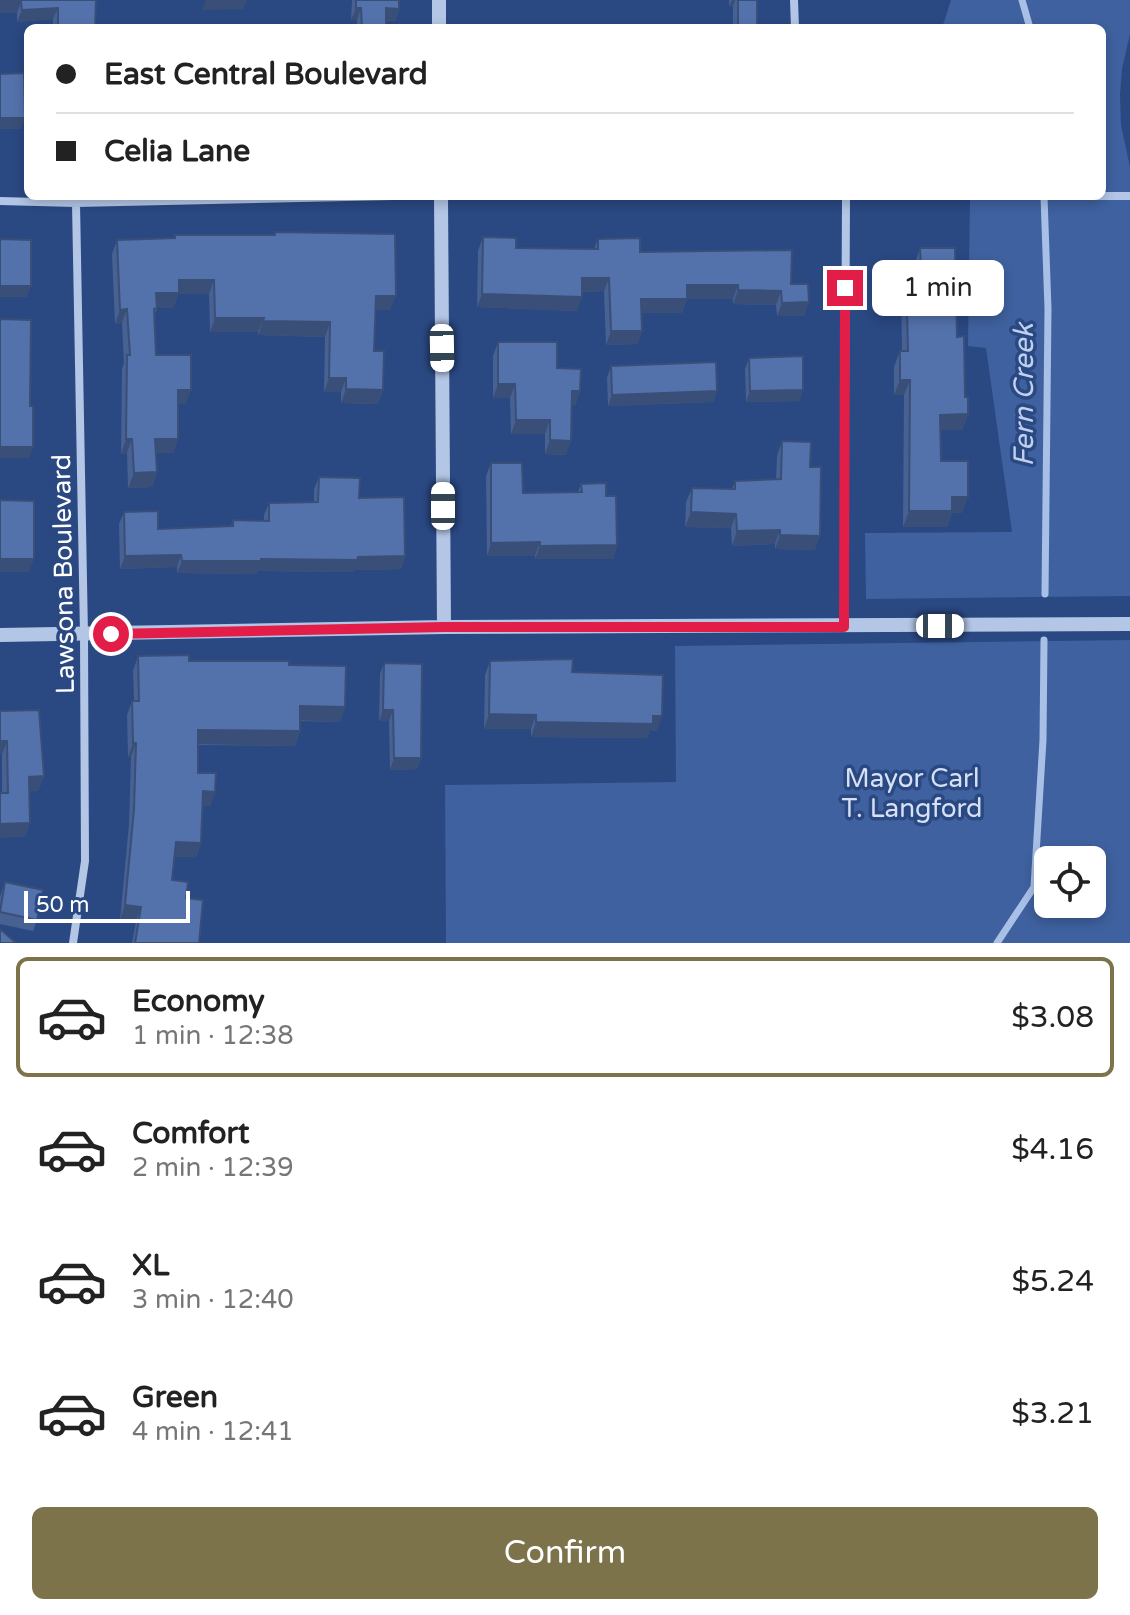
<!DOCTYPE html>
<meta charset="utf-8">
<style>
body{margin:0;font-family:"Varela Round",sans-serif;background:#f2f2f2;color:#222;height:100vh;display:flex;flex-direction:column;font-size:30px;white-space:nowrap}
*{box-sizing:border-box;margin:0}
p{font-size:26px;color:#767676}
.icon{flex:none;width:44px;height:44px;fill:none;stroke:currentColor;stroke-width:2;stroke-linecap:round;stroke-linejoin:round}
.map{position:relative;height:943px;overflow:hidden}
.details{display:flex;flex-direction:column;background:#fff;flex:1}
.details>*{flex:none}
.hud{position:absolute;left:24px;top:24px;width:1082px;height:176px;border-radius:12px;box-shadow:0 4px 12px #0003;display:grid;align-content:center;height:176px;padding:0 32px;background:#fff}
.controls{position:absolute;left:1034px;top:846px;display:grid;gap:16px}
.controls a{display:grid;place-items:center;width:72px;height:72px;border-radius:12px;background:#fff;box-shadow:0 4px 12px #0003;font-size:40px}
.scale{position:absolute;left:24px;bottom:20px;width:166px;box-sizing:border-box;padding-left:8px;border:4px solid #fff;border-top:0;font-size:22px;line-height:28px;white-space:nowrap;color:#fff;-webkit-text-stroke:6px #2a4882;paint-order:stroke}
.end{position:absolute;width:36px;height:36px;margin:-18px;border:10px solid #e11d48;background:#fff;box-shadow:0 0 0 4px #fff}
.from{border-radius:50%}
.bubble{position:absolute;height:56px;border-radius:12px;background:#fff;box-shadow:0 4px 12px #0003;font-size:26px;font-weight:600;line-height:56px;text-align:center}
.car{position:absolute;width:24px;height:48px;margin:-24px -12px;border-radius:10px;box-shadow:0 0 6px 2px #0007;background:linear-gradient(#fff 24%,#345 0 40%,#fff 0 76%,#345 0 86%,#fff 0)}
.hud b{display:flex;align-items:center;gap:28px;height:76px;font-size:30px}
.hud b+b{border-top:2px solid #e0e0e0}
.hud i{width:20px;height:20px;background:#222}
ul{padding:14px 0 0;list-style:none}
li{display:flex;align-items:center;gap:24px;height:120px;margin:0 16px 12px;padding:0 16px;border:4px solid transparent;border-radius:12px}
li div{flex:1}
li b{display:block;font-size:30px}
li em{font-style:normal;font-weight:600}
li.current{border-color:#7d734a}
li>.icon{width:72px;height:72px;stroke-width:1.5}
.action{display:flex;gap:16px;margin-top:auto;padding:16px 32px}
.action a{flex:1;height:92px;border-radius:12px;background:#7d734a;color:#fff;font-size:32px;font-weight:600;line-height:92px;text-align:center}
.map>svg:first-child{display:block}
.green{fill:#3f619f;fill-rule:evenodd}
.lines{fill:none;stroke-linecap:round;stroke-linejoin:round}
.stream{stroke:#a8bfe6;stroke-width:7}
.minor{stroke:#b3c6e6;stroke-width:8}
.tertiary{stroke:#b3c6e6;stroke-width:14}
.wall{fill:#476193}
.shaded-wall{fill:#3a4f78}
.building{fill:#5371ab;stroke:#3a4f78;stroke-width:2}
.route{stroke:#e11d48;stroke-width:10}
.labels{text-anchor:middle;stroke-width:7;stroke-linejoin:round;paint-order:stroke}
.street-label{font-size:26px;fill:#fff;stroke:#2a4882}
.park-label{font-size:26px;fill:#d6e1f5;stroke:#2a4882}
.water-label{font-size:28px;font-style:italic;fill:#bfd0ee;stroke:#2a4882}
</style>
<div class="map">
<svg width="1130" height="943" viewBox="0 0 1130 943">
<rect width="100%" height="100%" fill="#2a4882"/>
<path class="green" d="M951,0h179v34l-8,35 -2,26 1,30 9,42v429l-264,3 -1,-66 147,-1 -26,-184 -18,-2 2,-150h132v-168h-160z
M1130,640v303h-684l-1,-158 231,-3 -1,-136zM1048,860h44v44h-44z"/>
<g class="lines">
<path class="stream" d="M1022,0l8,28
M1044,196l4,113 -3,285
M997,943l37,-56 9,-147 1,-100"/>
<path class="minor" d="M794,0l1,28
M956,196h174
M0,201l76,2 317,-7
M844,626l2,-430
M73,943l12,-82 -1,-227 -8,-431"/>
<path class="tertiary" d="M439,0v28
M441,196l3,431
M0,635l444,-8 686,-3"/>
</g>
<path class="wall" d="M0,0h96l-1,28h-42v-9l-36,3v-9h-17z
M352,0h47v9l-4,12h-9v7h-29v-8h-6z
M729,0h28v28h-24v-22h-4z
M275,232l115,78h-14l-2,41 9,39 -5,14 -37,-1v-11h-17l1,-55 -67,-2v-3h-48l-1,-38h-31l-5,14 -16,-1 -2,7 1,41 30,49h-8v35l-5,14h-17l1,19 -5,15 -24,1 -1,-35 -6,1 1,-85 2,-6 -2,-40 -7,1 -3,-70 5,-14 157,-5z
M483,237l33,11 78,1 4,-10 42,13 151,32 13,32h-27l-1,-11 -43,-1v-5h-46l-5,14h-41l1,18 -5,13 -31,1 -2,-54 -22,1 -5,19 -100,-4 1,-56z
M920,248l37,89 11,77 -6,16h-22l1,31 21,52h-10l-5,14h-44l1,-132h-10v-28l6,-16h2l-1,-67 5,-15 9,-1v-4z
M498,342l59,26 23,23 -5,14h-3l-6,50 -21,-1v-20h-34l-1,-36h-17v-42z
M749,358l54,32 -4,11 -53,1 -1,-33z
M611,366l106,25 -4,11 -105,4 -1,-28z
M782,441l28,26 5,83 -40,-1v-5l-43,2 -1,-18 -46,-1 1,-25 6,-14 40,1 3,-8 41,-2 1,-23z
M491,463l32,30 55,-1 3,-8 25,12 11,49 -4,14h-78v-3h-48l-1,-80z
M319,477l40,21 46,58 -4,13 -47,1 -1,2 -96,-1 -1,3 -79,-1v-6l-57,2 -1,-45 5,-12 34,17 73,-3 2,-6 31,1v-6l5,-12 45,-1v-13z
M138,656l51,5 100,4 56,42 -5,15 -40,-1v10l-5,15 -97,-1v28l17,19 -5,14h-8l-1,37 -5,14h-22l-2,23 14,18 13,45h-67l4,-22 -16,-1 9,-96 2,-67h-3l-1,-42 5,-14h2l-1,-30z
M490,661l82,11 85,59 -7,-1 -3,8 -116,-1v-8h-47l1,-54z
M384,663l37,95 -4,11 -27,1 -1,-49h-10l1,-47z
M0,711l44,65 -6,15h-9l1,32 -5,14 -23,-44v-38h-2z
M5,882l32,38 -4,11 -33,-7v-27z"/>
<path class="shaded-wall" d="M206,0h41l-4,9 -41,1z
M732,0h3l-2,6h-4z
M0,1l21,1 -4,11h-17z
M58,8l-5,11 -36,3 5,-12z
M356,8h5l-4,12h-6z
M386,8l13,1 -4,12 -14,-1z
M0,118h25l-4,11h-21z
M582,278h27l-5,13 -27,1z
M179,280h35l-5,14h-31l-5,14 -22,-1 5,-14z
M687,285h51l-5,14h-46l-5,14h-46l5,-14z
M0,286h31l-4,11h-27z
M738,290l43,1 -5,14 -43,-1z
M482,294l100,3 -5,14 -100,-4z
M376,296h20l-6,14h-19z
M809,302l-5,14h-27l5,-13z
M127,309l-5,14 -7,1 5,-14z
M215,318h49l-6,14h-48z
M263,321l67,1 -5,15 -67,-2z
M611,331h31l-5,13 -31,1z
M329,378h17l-5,14h-17z
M900,380h10l-6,15h-10z
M498,384h17l-5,14h-17z
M346,389l37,1 -5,14 -37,-1z
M178,390h13l-5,14h-13z
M803,390l-4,11 -53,1 4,-11z
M572,391h8l-5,14h-8z
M717,391l-4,11 -105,4 4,-11z
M968,414l-6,16h-28l6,-15z
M516,420h34l-5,14h-34z
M126,439h6l-5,14 -6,1z
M155,439h23l-5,14h-23z
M550,440l21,1 -5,14 -21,-1z
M0,447h33l-4,11h-29z
M157,472l-5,15 -24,1 6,-15z
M952,497h16l-6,16h-10l-5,14h-44l6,-16z
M691,512l45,2 -5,14 -46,-1z
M780,530l-5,14 -43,2 5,-15z
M780,535l40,1 -5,14 -40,-1z
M540,542l-5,14h-48l4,-13z
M617,545l-4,14h-78l5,-13z
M181,555l-4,12 -57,2 5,-13z
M405,556l-4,13 -47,1 -1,2 -96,-1 -1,3 -79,-1 5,-12z
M0,559h34l-5,13h-29z
M300,706l45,1 -5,15 -45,-2z
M383,710h10l-4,11h-10z
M489,714l47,1 -5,14h-47z
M653,716h9l-5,15 -7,-1 -3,8 -116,-1 5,-15z
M198,730l102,1 -5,15 -102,-2z
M0,741h7l-5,14h-2z
M133,743h3l-5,14h-3z
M394,758h27l-4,11 -27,1z
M44,776l-6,15h-14l5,-14z
M203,791l12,1 -5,14h-13z
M30,823l-5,14 -25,1v-14z
M176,842l25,1 -5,14h-26z
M125,905l16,2 -5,14 -16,-1z"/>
<path class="building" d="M0,0h96l-1,28h-37v-20l-36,2 -1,-8 -21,-1z
M356,0h43v9l-13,-1v20h-24l-1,-20h-5z
M738,0h19v28h-19z
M24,73l1,45h-25v-44z
M275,232l120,2 1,62h-20l-2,55h10l-1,39 -37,-1v-11h-17l1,-56 -67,-1 1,-3h-49l-1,-38h-35v13h-23l1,15 -3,1 2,46h35v35h-13v49h-23l2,33 -23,1 -2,-34h-6l1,-84h3l-3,-46 -7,1 -3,-70 58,-2v-3h100z
M483,237l33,1v10l82,1v-10l42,-1v14l152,-2 -1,34h17l1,18 -27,1 -1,-12 -43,-1v-5h-51v14h-46l1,32h-31l-2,-53h-27v19l-100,-3z
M0,239l31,1v46h-31z
M920,248h35l2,89 7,-1 1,61h3v17l-28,1 1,46h27v36h-16v14h-43l1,-131h-10v-29h8l-2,-82 15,-1z
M0,319l31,1 -1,86h3v41h-33z
M498,342h59v26l24,1 -1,22h-8l-1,50 -21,-1v-20h-34l-1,-36h-17z
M803,356v34l-53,1 -1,-33z
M716,362l1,29 -105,4 -1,-29z
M782,441l29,1 -1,25h11l-1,69 -40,-1v-5l-43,1 -1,-17 -45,-2 1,-24 43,1v-8l46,-2z
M491,463h31l1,30 59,-1 -1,-8 25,-1v13h10l1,49 -77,1v-4l-49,1z
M319,477l41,1 -1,20 45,-1 1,59 -47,1 -1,3 -96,-1v2h-79l-1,-6 -56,1 -1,-44 34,-1v18l75,-3v-6l36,1v-18l49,-1z
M0,500l34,1v58h-34z
M189,655v6h100v4l57,1 -1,41 -45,-1v25l-102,-1v43h18l-1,19 -12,-1 -2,52 -25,-1 -4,38 16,2 -2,16 17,2 -4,43h-64l6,-36 -16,-2 9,-96 2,-66h-3l-1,-42h7l-1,-45z
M573,659l-1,13 91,3 -1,41h-9v8l-117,-2v-7l-47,-1 1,-53z
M384,663l38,1 -1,94h-27l-1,-48h-10z
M39,710l5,66 -15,1 1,46 -30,1v-31h8l-1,-52h-7v-30z
M5,882l38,8 -6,30 -37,-8z
M0,929l16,14h-16z"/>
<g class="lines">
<path class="route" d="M111,634l333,-7h400l1,-339"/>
</g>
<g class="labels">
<g class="street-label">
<text transform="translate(63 574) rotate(-91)" y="9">Lawsona Boulevard</text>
</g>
<g class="park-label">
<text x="912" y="787">Mayor Carl<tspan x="912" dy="30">T. Langford</tspan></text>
</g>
<g class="water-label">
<text transform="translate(1023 395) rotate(-90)" y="10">Fern Creek</text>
</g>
</g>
</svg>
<div class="controls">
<a><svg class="icon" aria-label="locate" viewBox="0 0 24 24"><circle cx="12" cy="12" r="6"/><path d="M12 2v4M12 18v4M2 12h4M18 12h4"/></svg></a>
</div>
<div class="scale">50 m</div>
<i class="end from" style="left:111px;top:634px"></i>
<i class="end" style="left:845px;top:288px"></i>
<div class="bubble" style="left:872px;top:260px;width:132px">1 min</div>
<i class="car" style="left:442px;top:348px;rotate:179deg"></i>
<i class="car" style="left:443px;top:506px;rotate:0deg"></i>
<i class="car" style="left:940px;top:626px;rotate:90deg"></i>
<div class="hud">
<b><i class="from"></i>East Central Boulevard</b>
<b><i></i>Celia Lane</b>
</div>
</div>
<section class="details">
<ul>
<li class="current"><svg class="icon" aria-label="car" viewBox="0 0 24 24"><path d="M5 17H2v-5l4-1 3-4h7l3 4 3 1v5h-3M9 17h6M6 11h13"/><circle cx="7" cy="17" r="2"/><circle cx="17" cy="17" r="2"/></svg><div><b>Economy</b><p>1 min · 12:38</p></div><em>$3.08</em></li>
<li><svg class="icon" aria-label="car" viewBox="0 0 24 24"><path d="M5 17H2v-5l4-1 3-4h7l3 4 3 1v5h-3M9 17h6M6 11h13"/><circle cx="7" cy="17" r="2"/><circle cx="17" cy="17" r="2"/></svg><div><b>Comfort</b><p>2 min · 12:39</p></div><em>$4.16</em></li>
<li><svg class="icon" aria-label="car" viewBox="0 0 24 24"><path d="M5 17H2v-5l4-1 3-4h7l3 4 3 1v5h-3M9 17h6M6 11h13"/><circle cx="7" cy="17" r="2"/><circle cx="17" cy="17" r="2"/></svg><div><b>XL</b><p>3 min · 12:40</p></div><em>$5.24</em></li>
<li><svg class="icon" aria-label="car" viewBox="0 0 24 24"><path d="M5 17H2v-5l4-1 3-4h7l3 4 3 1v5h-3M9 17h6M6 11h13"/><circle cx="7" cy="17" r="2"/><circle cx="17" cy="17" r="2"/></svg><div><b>Green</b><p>4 min · 12:41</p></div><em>$3.21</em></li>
</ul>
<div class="action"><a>Confirm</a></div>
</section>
